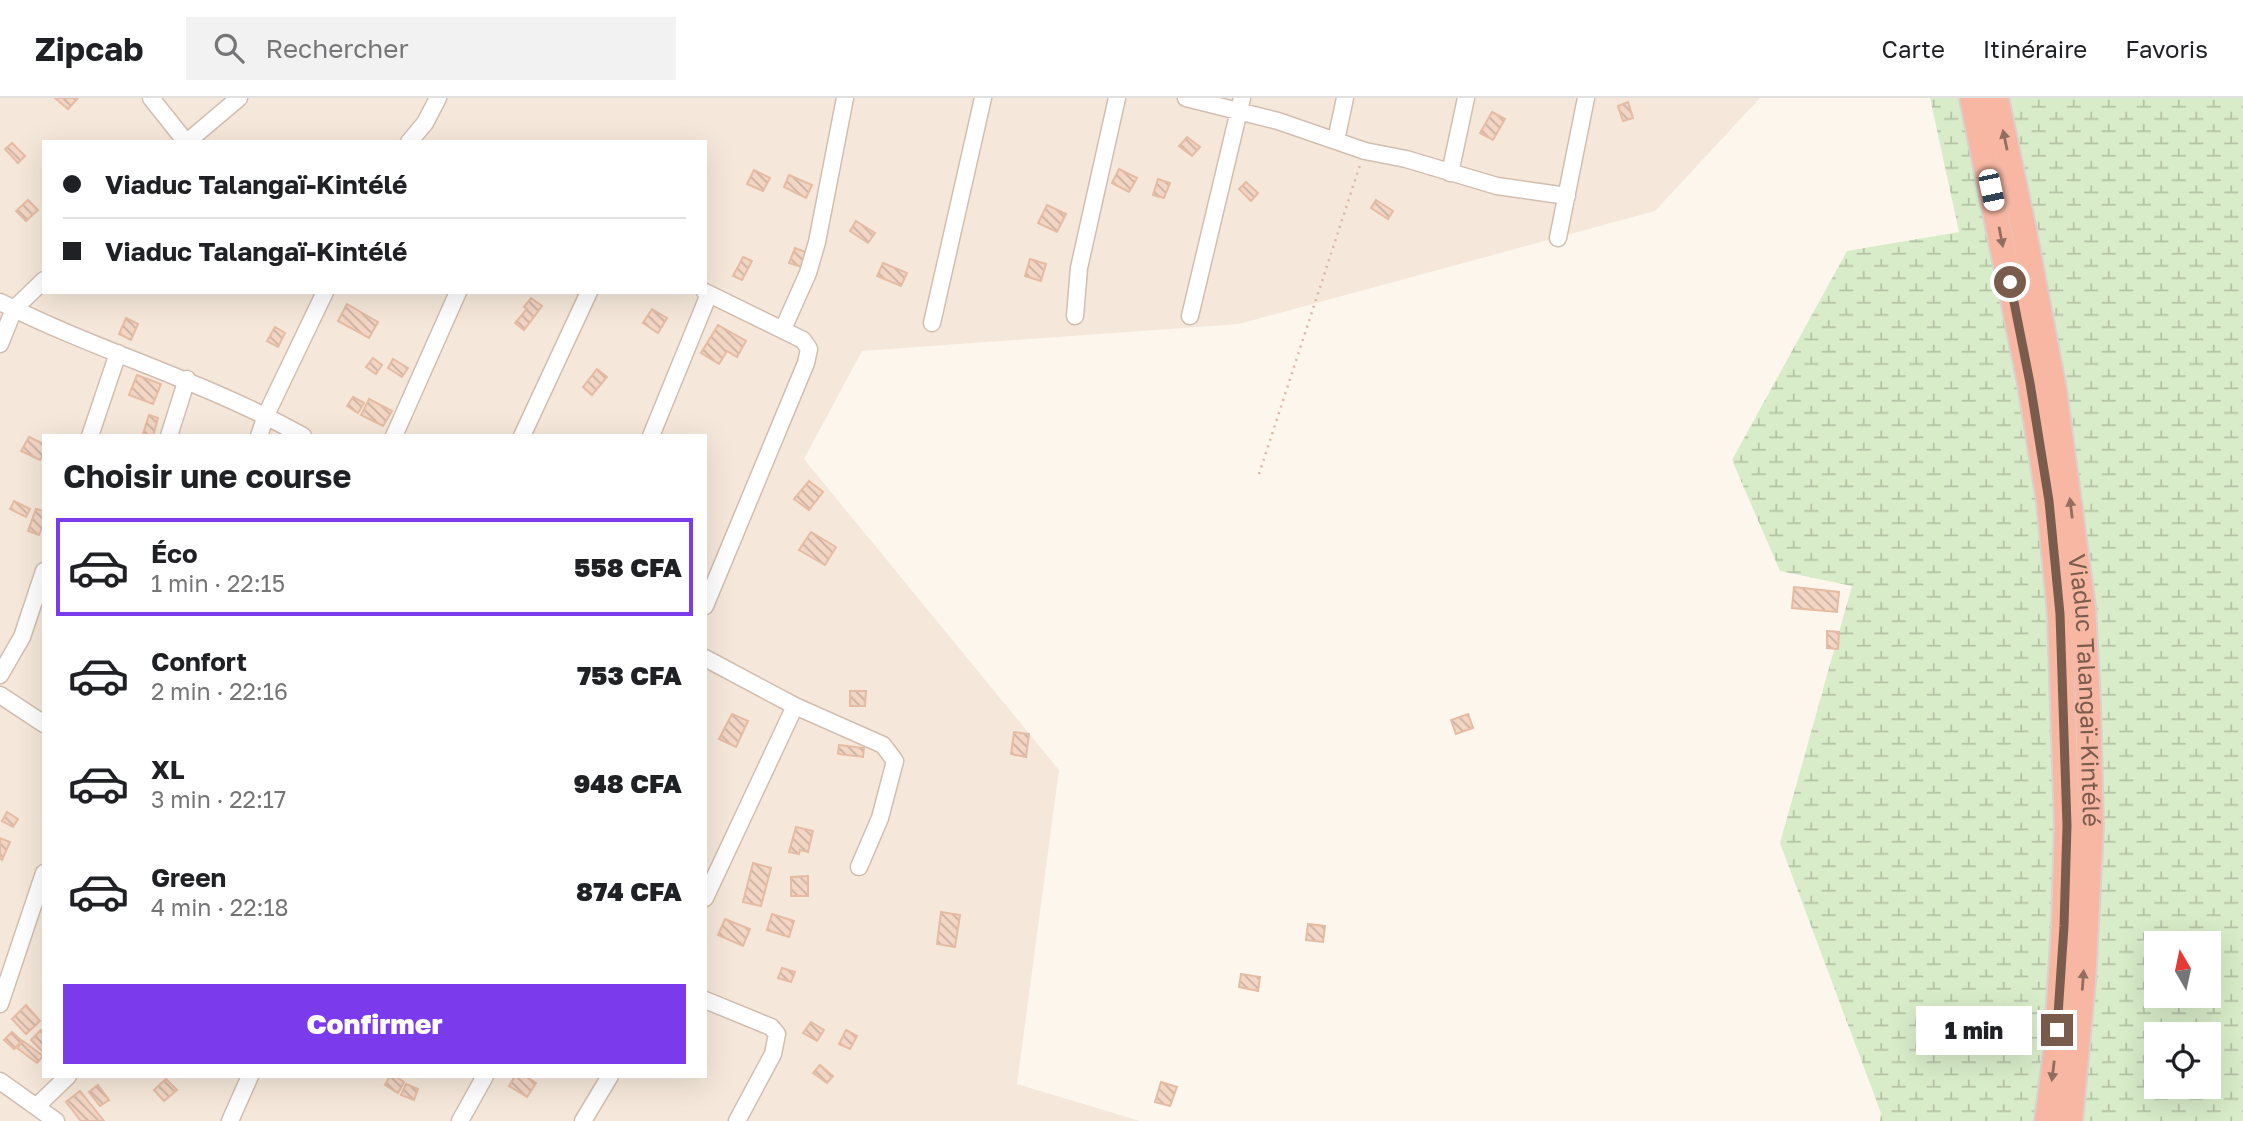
<!DOCTYPE html>
<html lang="fr">
<meta charset="utf-8">
<style>
body{margin:0;font-family:"Golos Text",sans-serif;background:#f2f2f2;color:#202124;height:100vh;display:flex;flex-direction:column;font-size:26px;white-space:nowrap}
*{box-sizing:border-box;margin:0}
p{font-size:23px;color:#757577}
.icon{flex:none;width:38px;height:38px;fill:none;stroke:currentColor;stroke-width:2;stroke-linecap:round;stroke-linejoin:round}
.map{position:relative;flex:1;overflow:hidden}
.drawer{position:absolute;left:42px;top:336px;width:665px;height:644px;display:flex;flex-direction:column;background:#fff;border-radius:0px;box-shadow:0 7px 28px #0002}
.drawer>*{flex:none}
.guide{position:absolute;left:42px;top:42px;width:665px;height:154px;border-radius:0px;box-shadow:0 7px 28px #0002;display:grid;align-content:center;height:154px;padding:0 21px;background:#fff}
.needle{width:46px;rotate:351deg}
.buttons{position:absolute;left:2144px;top:833px;display:grid;gap:14px}
.buttons a{display:grid;place-items:center;width:77px;height:77px;border-radius:0px;background:#fff;box-shadow:0 7px 28px #0002;font-size:35px}
.end{position:absolute;width:32px;height:32px;margin:-16px;border:9px solid #7a5c4d;background:#fff;box-shadow:0 0 0 4px #fff}
.from{border-radius:50%}
.bubble{position:absolute;height:49px;border-radius:0px;background:#fff;box-shadow:0 7px 28px #0002;font-size:23px;font-weight:800;line-height:49px;text-align:center}
.car{position:absolute;width:21px;height:42px;margin:-21px -10px;border-radius:9px;box-shadow:0 0 5px 2px #0007;background:linear-gradient(#fff 24%,#345 0 40%,#fff 0 76%,#345 0 86%,#fff 0)}
.guide b{display:flex;align-items:center;gap:24px;height:66px;font-size:26px}
.guide b+b{border-top:2px solid #e0e0e0}
.guide i{width:18px;height:18px;background:#202124}
ul{padding:0;list-style:none}
li{display:flex;align-items:center;gap:21px;height:98px;margin:0 14px 10px;padding:0 7px;border:4px solid transparent;border-radius:0px}
li div{flex:1}
li b{display:block;font-size:26px}
li em{font-style:normal;font-weight:800}
li.active{border-color:#7c3aed}
li>.icon{width:63px;height:63px;stroke-width:1.5}
h2{padding:0 21px;font-size:32px;line-height:84px}
.primary-button{display:flex;gap:14px;margin-top:auto;padding:14px 21px}
.primary-button a{flex:1;height:80px;border-radius:0px;background:#7c3aed;color:#fff;font-size:28px;font-weight:800;line-height:80px;text-align:center}
header{display:flex;align-items:center;gap:42px;box-sizing:border-box;height:98px;padding:0 35px;background:#fff;border-bottom:2px solid #e0e0e0}
header strong{font-size:33px}
nav{display:flex;gap:38px;margin-inline-start:auto;font-size:24px}
.search{width:490px;height:63px;background:#f2f2f2;display:flex;align-items:center;gap:18px;box-sizing:border-box;padding:0 24px;border-radius:0px;color:#757577;font-size:26px}
.map>svg:first-child{display:block}
.residential{fill:#f5e8da;fill-rule:evenodd}
.wetland{fill:url(#wetland-marsh);fill-rule:evenodd}
.building{fill:url(#building-back-hatch);stroke:#e6bba3;stroke-width:2}
.lines{fill:none;stroke-linecap:round;stroke-linejoin:round}
.minor-casing{stroke:#d1beb0;stroke-width:19}
.highway-casing{stroke:#dad1cd;stroke-width:28}
.path{stroke:#d9b8a5;stroke-width:2.5;stroke-dasharray:2 5;stroke-linecap:butt}
.minor{stroke:#fff;stroke-width:16}
.highway{stroke:#f7b7a3;stroke-width:24}
.oneway{fill:#936e5e}
.route{stroke:#7a5c4d;stroke-width:9}
.labels{text-anchor:middle;stroke-width:5;stroke-linejoin:round;paint-order:stroke}
.street-label{font-size:24px;fill:#7a5c4d;stroke:#fffaf3}
</style>
<header>
<strong>Zipcab</strong>
<div class="search"><svg class="icon" aria-label="search" viewBox="0 0 24 24"><circle cx="10" cy="10" r="6"/><path d="M15 15l6 6"/></svg>Rechercher</div>
<nav><a>Carte</a><a>Itinéraire</a><a>Favoris</a></nav>
</header>
<div class="map">
<svg width="2243" height="1023" viewBox="0 0 2243 1023">
<defs>
<pattern id="wetland-marsh" width="20" height="14" patternUnits="userSpaceOnUse" patternTransform="scale(1.75)"><rect width="20" height="14" fill="#d8ecc9"/><path d="M1 5h8M5 5V1M11 12h8M15 12V8" fill="none" stroke="#b4c2a5"/></pattern>
<pattern id="building-back-hatch" width="6" height="6" patternUnits="userSpaceOnUse" patternTransform="scale(1.75)"><rect width="6" height="6" fill="#f3d5c3"/><path d="M-1 5l2 2M0 0l6 6M5-1l2 2" fill="none" stroke="#cab0a1"/></pattern>
</defs>
<rect width="100%" height="100%" fill="#fdf6ec"/>
<path class="residential" d="M0,0h1760l-105,113 -416,113 -377,27 -58,108 255,311 -42,314 123,37h-1140zM44,44h661v150h-661zM44,338h661v640h-661z"/>
<path class="wetland" d="M1930,0h313v1023h-363l1,-8 -101,-270 72,-257 -72,-15 -48,-111 115,-209 112,-19zM2156,845h52v53h-52zM2156,936h52v53h-52z"/>
<path class="building" d="M55,0h23l-10,11z
M1628,4l5,16 -10,3 -5,-15z
M1492,14l13,7 -12,21 -13,-7z
M1187,39l13,10 -8,9 -13,-10z
M12,45l13,13 -7,7 -13,-14z
M1119,71l18,9 -8,14 -17,-9z
M754,72l16,8 -7,13 -16,-7z
M789,77l23,10 -6,13 -22,-11z
M1158,81l12,4 -6,15 -11,-3z
M1246,84l12,11 -7,8 -12,-12z
M28,102l10,10 -12,11 -10,-10z
M1376,102l17,11 -5,8 -17,-11z
M1047,107l19,9 -9,18 -19,-9z
M856,123l19,12 -7,10 -18,-12z
M795,150l13,5 -6,14 -13,-4z
M743,159l9,4 -10,19 -9,-4z
M1030,161l16,5 -5,17 -16,-5z
M883,165l24,10 -6,13 -24,-10z
M531,200l11,8 -18,24 -9,-7 12,-14 -3,-2z
M347,206l31,18 -9,16 -31,-17z
M652,211l15,9 -9,15 -15,-10z
M126,220l12,6 -7,16 -12,-6z
M718,227l28,16 -9,16 -10,-6 -8,13 -18,-11z
M275,229l10,6 -7,14 -11,-6z
M373,260l9,7 -6,9 -10,-7z
M393,261l15,9 -6,9 -14,-9z
M597,271l10,8 -15,18 -9,-8z
M137,277l24,9 -8,20 -24,-9z
M353,299l11,6 -6,10 -11,-7z
M369,301l23,12 -9,15 -22,-11z
M149,317l9,3 -5,18 -10,-2z
M29,339l15,7v9l-4,7 -19,-9z
M809,383l14,11 -14,18 -15,-11z
M14,403l16,8 -4,8 -16,-8z
M36,411l8,2v11l-5,13 -11,-4z
M811,434l25,15 -11,18 -26,-15z
M1794,489l45,5 -2,20 -45,-4z
M1827,533l12,1 -1,17 -11,-1z
M850,593h16l-1,15h-15z
M732,616l16,7 -12,26 -17,-8z
M1468,616l5,14 -17,6 -5,-14z
M1014,634l15,2 -3,23 -15,-3z
M839,647l25,3 -1,9 -25,-3z
M7,714l11,7 -5,8 -11,-6z
M796,729l17,4 -5,21 -8,-2 -1,4 -10,-2z
M0,740l10,4 -8,18 -2,-2z
M753,765l18,5 -10,38 -18,-4z
M808,778v20h-17v-19z
M941,814l19,3 -5,32 -18,-3z
M772,816l22,7 -5,16 -22,-7z
M725,821l25,10 -7,17 -25,-11z
M1308,826l17,2 -2,16 -17,-2z
M782,870l13,4 -4,10 -13,-4z
M1241,876l19,3 -2,14 -19,-4z
M26,907l14,16 -14,13 -14,-15z
M811,924l13,8 -7,11 -14,-8z
M41,932l3,3v20l-13,-13z
M846,932l11,6 -7,13 -11,-5z
M12,934l10,9 -8,8 -10,-9z
M23,943l20,15 -6,7 -20,-15z
M820,967l13,11 -6,7 -14,-10z
M390,978h5l9,6 -6,11 -13,-8z
M515,978h10l11,7 -9,14 -18,-11z
M166,981l11,11 -13,11 -10,-11z
M1161,984l16,5 -7,19 -15,-4z
M406,986l12,5 -4,11 -13,-5z
M98,987l11,15 -9,6 -11,-14z
M80,993l24,30h-23l-15,-19z"/>
<g class="lines">
<g class="minor-casing">
<path id="minor" d="M151,0l35,44
M1186,0l92,23 87,30 41,8 91,27 70,10
M1336,42l9,-42
M187,44l52,-44
M409,44l16,-19 13,-25
M1450,75l16,-75
M1558,140l28,-140
M705,194l98,48 6,9 -3,14 -101,243
M0,204c99,50 205,79 303,134
M1075,218l4,-48 38,-170
M1190,218l52,-218
M932,225l51,-225
M783,231l25,-56 9,-31 28,-144
M0,246l14,-35 30,-29
M90,338l28,-83
M169,338l18,-57
M259,338l7,-21 59,-123
M394,338l64,-144
M522,338l67,-144
M651,338l58,-142
M705,560l90,48 88,39 12,16 -15,57 -21,49
M0,577l22,-38 22,-66
M0,597l44,29
M705,800l90,-192
M705,902l66,27 6,7 -4,20 -36,67
M0,906l44,-131
M0,983l56,40
M37,1008l31,-30
M230,1023l20,-45
M460,1023l25,-45
M583,1023l27,-45"/>
</g>
<g class="highway-casing">
<g id="highway">
<path d="M1972,0l58,285 19,118 11,113 7,212 -3,100 -8,126 -9,69"/>
<path id="s1" d="M1996,0l28,133 30,159 29,217 5,97 3,122 -8,155 -13,140"/>
</g>
</g>
<path class="path" d="M1259,376l101,-309"/>
<use href="#minor" class="minor"/>
<use href="#highway" class="highway"/>
</g>
<defs><path id="oneway-solid" d="M-6-.8H1V-3.2L6.5 0L1 3.2V.8H-6Z" transform="scale(1.75)"/></defs>
<g class="oneway">
<use href="#oneway-solid" transform="translate(2005 42) rotate(-102)"/>
<use href="#oneway-solid" transform="translate(2001 139) rotate(79)"/>
<use href="#oneway-solid" transform="translate(2071 410) rotate(-97)"/>
<use href="#oneway-solid" transform="translate(2083 882) rotate(-86)"/>
<use href="#oneway-solid" transform="translate(2053 973) rotate(97)"/>
</g>
<g class="lines">
<path class="route" d="M2010,184l20,101 19,118 11,113 7,212 -3,100 -7,104"/>
</g>
<g class="labels">
<g class="street-label">
<text dy="8" stroke="none"><textPath href="#s1" startOffset="600">Viaduc Talangaï-Kintélé</textPath></text>
</g>
</g>
</svg>
<div class="buttons">
<a><svg class="needle" viewBox="-14 -14 28 28"><path d="M0-13l5 13h-10z" fill="#e53935"/><path d="M0 13l5-13h-10z" fill="#757577"/></svg></a>
<a><svg class="icon" aria-label="locate" viewBox="0 0 24 24"><circle cx="12" cy="12" r="6"/><path d="M12 2v4M12 18v4M2 12h4M18 12h4"/></svg></a>
</div>
<i class="end from" style="left:2010px;top:184px"></i>
<i class="end" style="left:2057px;top:932px"></i>
<div class="bubble" style="left:1916px;top:908px;width:116px">1 min</div>
<i class="car" style="left:1991px;top:92px;rotate:168deg"></i>
<div class="guide">
<b><i class="from"></i>Viaduc Talangaï-Kintélé</b>
<b><i></i>Viaduc Talangaï-Kintélé</b>
</div>
<section class="drawer">
<h2>Choisir une course</h2>
<ul>
<li class="active"><svg class="icon" aria-label="car" viewBox="0 0 24 24"><path d="M5 17H2v-5l4-1 3-4h7l3 4 3 1v5h-3M9 17h6M6 11h13"/><circle cx="7" cy="17" r="2"/><circle cx="17" cy="17" r="2"/></svg><div><b>Éco</b><p>1 min · 22:15</p></div><em>558 CFA</em></li>
<li><svg class="icon" aria-label="car" viewBox="0 0 24 24"><path d="M5 17H2v-5l4-1 3-4h7l3 4 3 1v5h-3M9 17h6M6 11h13"/><circle cx="7" cy="17" r="2"/><circle cx="17" cy="17" r="2"/></svg><div><b>Confort</b><p>2 min · 22:16</p></div><em>753 CFA</em></li>
<li><svg class="icon" aria-label="car" viewBox="0 0 24 24"><path d="M5 17H2v-5l4-1 3-4h7l3 4 3 1v5h-3M9 17h6M6 11h13"/><circle cx="7" cy="17" r="2"/><circle cx="17" cy="17" r="2"/></svg><div><b>XL</b><p>3 min · 22:17</p></div><em>948 CFA</em></li>
<li><svg class="icon" aria-label="car" viewBox="0 0 24 24"><path d="M5 17H2v-5l4-1 3-4h7l3 4 3 1v5h-3M9 17h6M6 11h13"/><circle cx="7" cy="17" r="2"/><circle cx="17" cy="17" r="2"/></svg><div><b>Green</b><p>4 min · 22:18</p></div><em>874 CFA</em></li>
</ul>
<div class="primary-button"><a>Confirmer</a></div>
</section>
</div>
